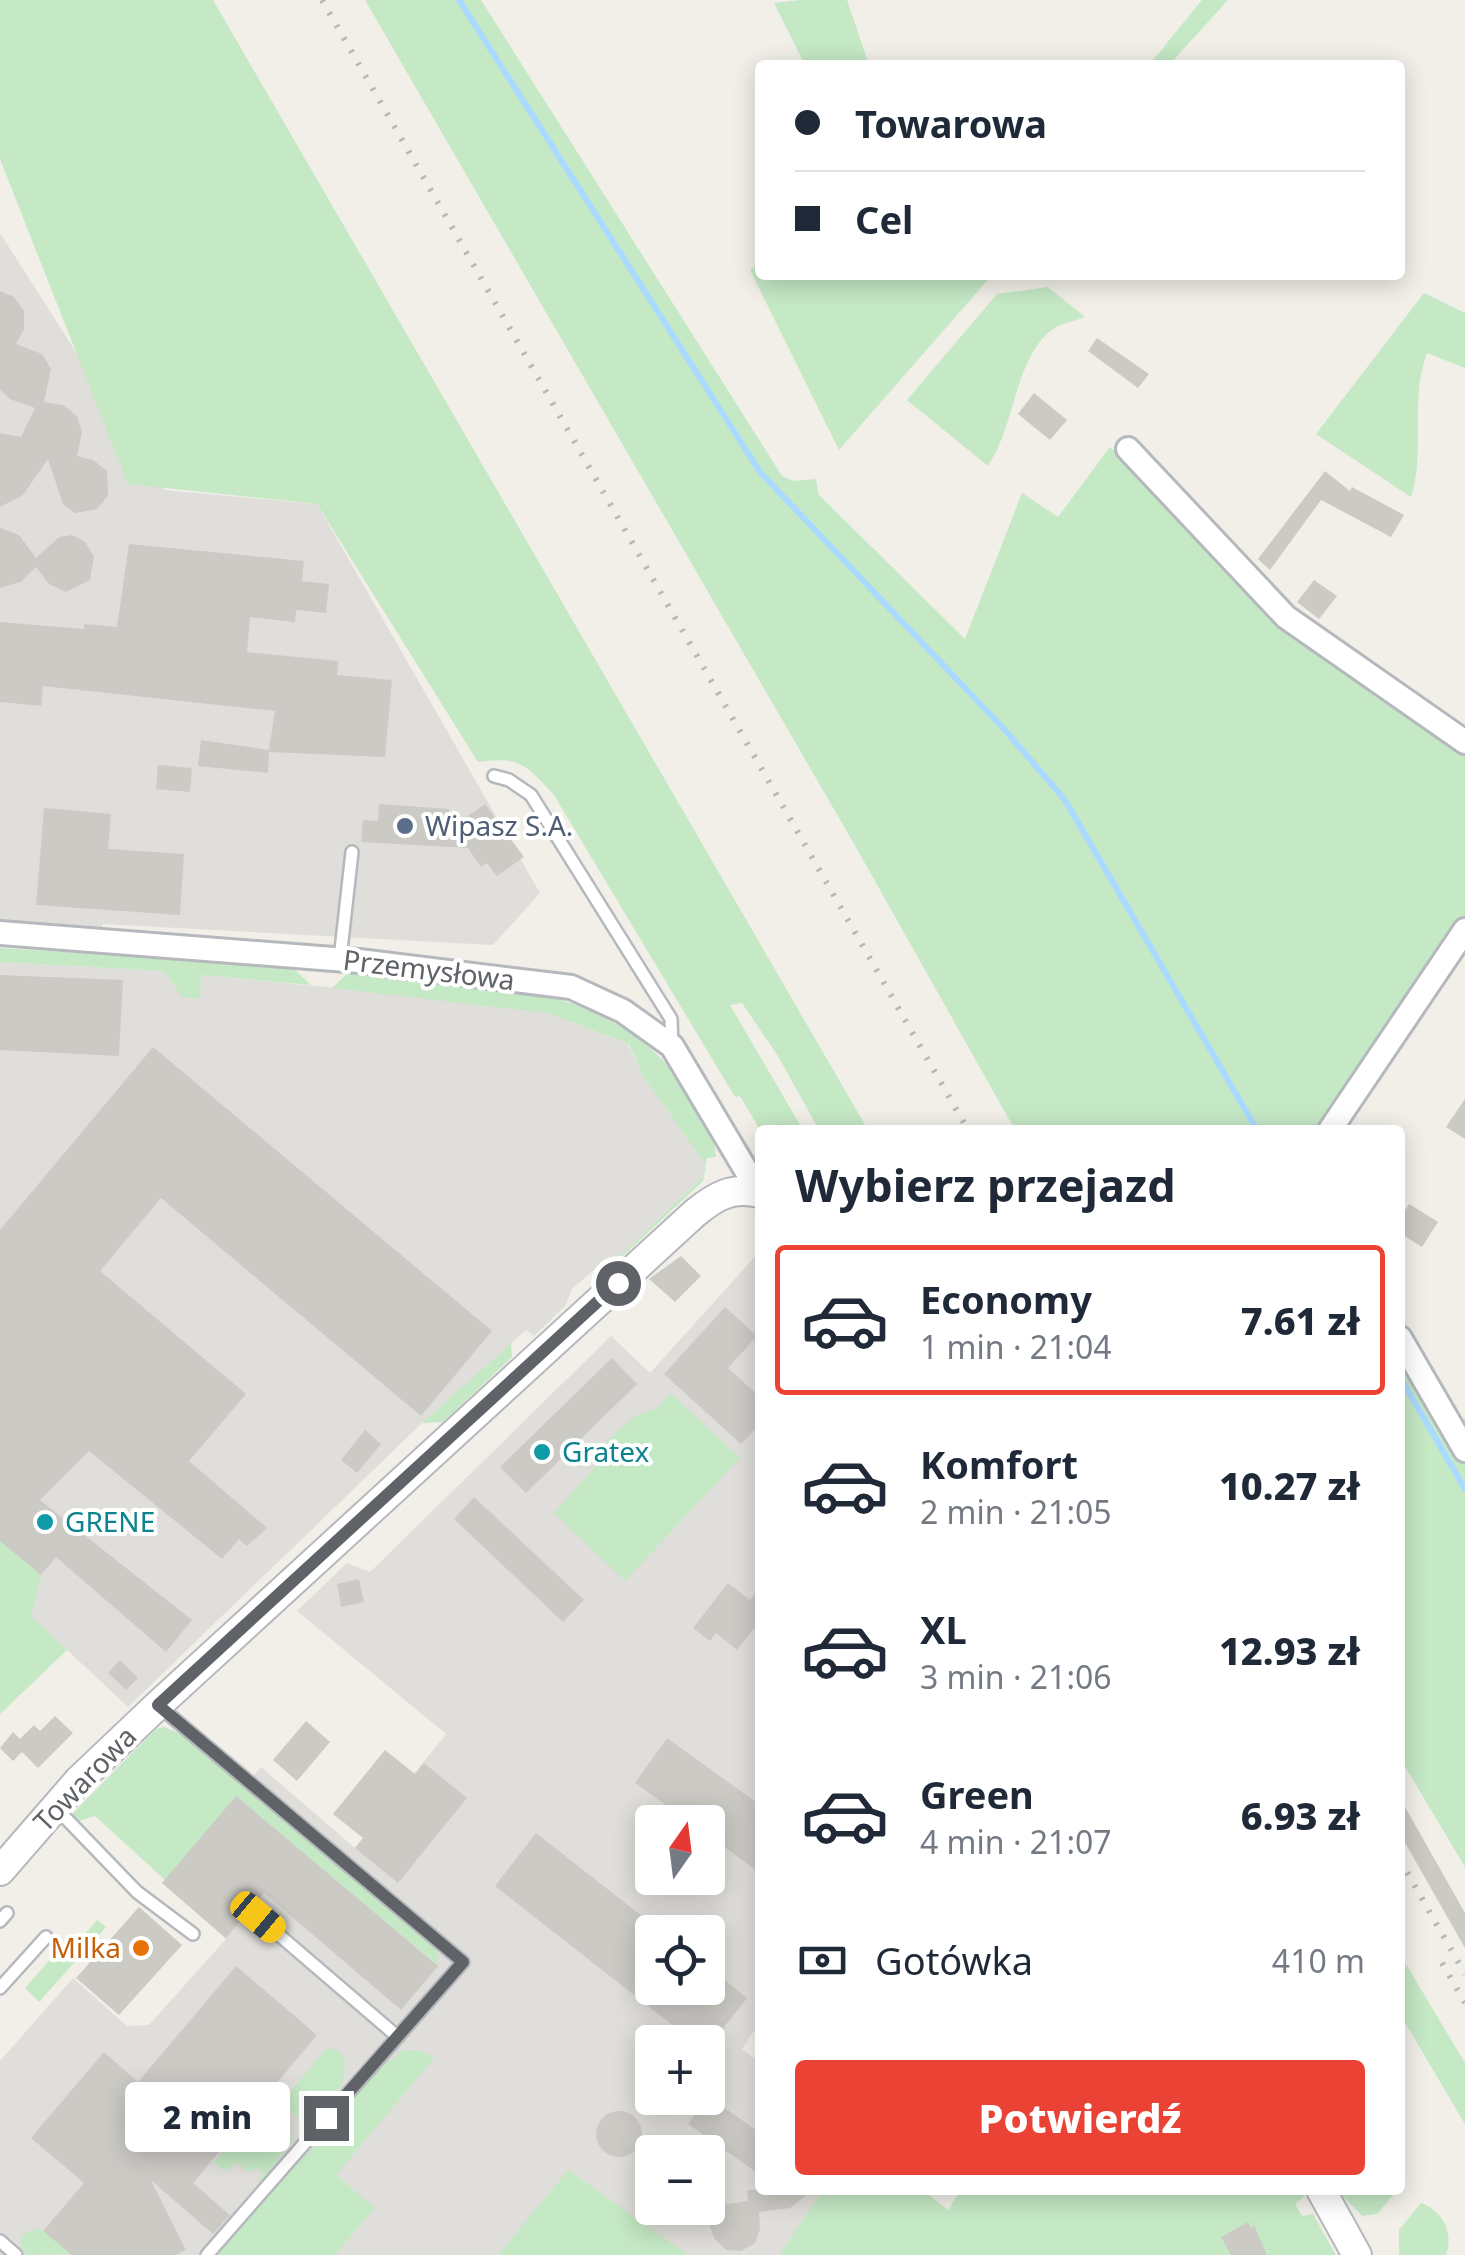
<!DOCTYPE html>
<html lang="pl">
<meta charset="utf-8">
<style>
body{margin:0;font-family:"Noto Sans",sans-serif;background:#f2f2f3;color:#1f2937;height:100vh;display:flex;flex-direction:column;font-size:38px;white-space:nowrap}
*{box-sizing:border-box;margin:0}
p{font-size:32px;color:#747a83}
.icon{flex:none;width:55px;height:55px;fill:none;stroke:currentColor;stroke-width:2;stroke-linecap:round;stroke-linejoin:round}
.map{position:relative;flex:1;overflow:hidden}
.side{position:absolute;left:755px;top:1125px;width:650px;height:1070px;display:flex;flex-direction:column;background:#fff;border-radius:10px;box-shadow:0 5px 25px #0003}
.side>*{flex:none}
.top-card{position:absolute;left:755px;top:60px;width:650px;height:220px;border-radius:10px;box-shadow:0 5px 25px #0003;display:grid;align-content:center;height:220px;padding:0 40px;background:#fff}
.needle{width:65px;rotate:14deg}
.buttons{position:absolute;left:635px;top:1805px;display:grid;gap:20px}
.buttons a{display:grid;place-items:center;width:90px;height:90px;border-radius:10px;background:#fff;box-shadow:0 5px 25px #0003;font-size:50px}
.end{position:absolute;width:45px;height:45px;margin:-22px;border:12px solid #5f6368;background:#fff;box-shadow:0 0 0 5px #fff}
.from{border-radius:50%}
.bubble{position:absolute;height:70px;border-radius:10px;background:#fff;box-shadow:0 5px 25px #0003;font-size:32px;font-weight:800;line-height:70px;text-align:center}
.car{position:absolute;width:30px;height:60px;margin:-30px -15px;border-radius:12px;box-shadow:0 0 8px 2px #0007;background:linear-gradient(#f5c518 24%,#345 0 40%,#f5c518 0 76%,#345 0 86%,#f5c518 0)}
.top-card b{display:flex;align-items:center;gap:35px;height:95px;font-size:38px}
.top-card b+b{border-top:2px solid #e0e1e3}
.top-card i{width:25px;height:25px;background:#1f2937}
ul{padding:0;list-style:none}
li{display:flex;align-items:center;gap:30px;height:150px;margin:0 20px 15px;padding:0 20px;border:5px solid transparent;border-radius:10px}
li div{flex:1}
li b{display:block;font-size:38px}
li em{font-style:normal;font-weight:800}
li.on{border-color:#ea4335}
li>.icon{width:90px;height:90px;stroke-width:1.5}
h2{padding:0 40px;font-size:45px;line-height:120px}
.pay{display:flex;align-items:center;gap:25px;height:110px;padding:0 40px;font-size:38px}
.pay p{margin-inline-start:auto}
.action{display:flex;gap:20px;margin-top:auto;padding:20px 40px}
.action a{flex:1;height:115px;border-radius:10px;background:#ea4335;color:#fff;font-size:40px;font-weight:800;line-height:115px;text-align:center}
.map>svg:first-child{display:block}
.industrial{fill:#e0deda;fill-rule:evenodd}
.green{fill:#c5e8c5}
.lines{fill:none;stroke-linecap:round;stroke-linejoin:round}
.stream{stroke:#aadaff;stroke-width:6}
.building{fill:#cccac5}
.service-casing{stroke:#b5b8bc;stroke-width:16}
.minor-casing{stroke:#b5b8bc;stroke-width:28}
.tertiary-casing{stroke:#b5b8bc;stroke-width:32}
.service{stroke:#fff;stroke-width:11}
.minor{stroke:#fff;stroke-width:22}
.tertiary{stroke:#fff;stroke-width:28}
.rail{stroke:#b6b7b8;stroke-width:6;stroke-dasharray:2.5 12;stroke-linecap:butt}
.route{stroke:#5f6368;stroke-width:12}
.service-dot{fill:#5c6f8a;stroke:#fff;stroke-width:4}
.culture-dot{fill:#0f9aa8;stroke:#fff;stroke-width:4}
.food-dot{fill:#e8710a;stroke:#fff;stroke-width:4}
.labels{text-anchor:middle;stroke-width:8;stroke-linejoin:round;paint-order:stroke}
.service-label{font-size:28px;fill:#4e5e75;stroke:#fff;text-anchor:start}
.street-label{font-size:28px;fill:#5f6368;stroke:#fff}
.culture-label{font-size:28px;fill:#0d838f;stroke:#fff;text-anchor:start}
.food-label{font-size:28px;fill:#c56008;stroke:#fff;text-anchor:end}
</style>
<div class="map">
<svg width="1465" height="2255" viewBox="0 0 1465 2255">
<rect width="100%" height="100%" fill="#f1efe8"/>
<path class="industrial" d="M0,233l164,257 153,14 223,389 -47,52 -390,-21 -1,7 -102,-5z
M0,962l164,9 18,25 17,3 2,-24 290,28 56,10 81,31 15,32 62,88 -3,14 -88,83 -14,4 -28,24 -7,17 -31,30 -8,-6 -104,93 -294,284 -128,-120z
M760,1251v771l-18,27 18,14v127h163l-5,65h-918v-194l73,-83 54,48 22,-1 77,-86 -64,-56 99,-116 94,81 91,-114 -149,-123 50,-48 23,9 241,-236 39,37zM652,1822h56v56h-56zM652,1932h56v56h-56zM652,2042h56v56h-56zM652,2152h56v56h-56z"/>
<path class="green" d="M0,0h213l655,1130h-49l-41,-74 -36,-53 -12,2 73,125h-43l-20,-34 -5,1 -181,-302c-28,-30 -33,-39 -76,-33l-161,-258 -189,-20 -128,-325z
M365,0h116l301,476 12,5 22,-2 2,15 147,145 57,-146 36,24 52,-70 126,118 229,182v177l-141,206h-309l-162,-288z
M800,0h47l22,65h-64l-31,-62z
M1202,0h26l-59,65h-20z
M760,262v13h232l-153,175 -89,-180z
M1048,287l37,30c-11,4 -27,7 -36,15 -35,31 -34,94 -61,134l-81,-66 90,-106z
M1424,293l41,20v55l-38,-15c-18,48 -1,97 -16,144l-95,-63z
M0,948l291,18 20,19 -110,-10 -1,24 -18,-2 -18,-26 -164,-9z
M360,972c120,14 241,6 322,110 16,22 33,48 34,75l-9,1 -4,23 -93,87h-13l17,-7 88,-83 3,-14 -62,-88 -14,-32 -82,-31 -215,-25 16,-15z
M1400,1327l57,97 8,-6v449l-65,-109z
M511,1343l1,14 -69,65 -21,1z
M671,1394l69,64 -115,123 -71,-68 48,-54 -8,-5 39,-37 24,-9z
M40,1500l-35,45 36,30 -10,41 36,34 -67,64v-174z
M164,1727l24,10 249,211 1,17 -202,-168 -71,83 -70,-64 -19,6 -3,-9 83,-84z
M97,1920l9,7 -67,75 -14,-14 38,-43 7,6z
M1400,1954l65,109v61l-65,-110z
M326,2049h10l9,11 -2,24 -28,32 -19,1 -8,-11 3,-15z
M416,2050l19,7 -99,118 39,33 -40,47h-119l161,-191 17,-5 6,-8z
M261,2106l26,20 5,14 -31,43 -3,-3 6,-7 -6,-5 -10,4 -10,-9 -14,8 -10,-9z
M568,2170l120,85h-190z
M823,2190h100l25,20 13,-20h339l4,7 -9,7 7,12 11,-2 23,41h-557z
M1337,2190h61l-21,24 -15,2z
M1421,2203c22,8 33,30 25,52h-47v-25z
M39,2228l32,26 -44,1 -6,-5v-15z"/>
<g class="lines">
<path class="stream" d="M459,0l301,472 244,257 61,71 192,330
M1400,1377l65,112"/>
</g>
<path class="building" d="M0,291l14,6 10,14v18l-8,15 26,10 9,15 -7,33 19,3 14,11 5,16 -5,24 16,4 14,11 1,25 -11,13 -22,4 -12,-9 -15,-45 -25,36 -23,12v-74l21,4 14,-29 -25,-9 -10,-10z
M1097,338l52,36 -11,14 -50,-37z
M1034,393l33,27 -17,20 -32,-26z
M1325,471l25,20 2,-4 52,28 -13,22 -70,-37 -51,70 -12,-11z
M0,528l19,7 17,23 23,-21 13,-2 12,6 10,15 -4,24 -24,12 -17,-8 -13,-17 -15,15 -21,6z
M129,544l175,17 -2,20 27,3 -3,29 -30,-3 -1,12 -45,-5 -3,35 91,9 -1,14 55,5 -7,77 -116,-5 -1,21 -70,-7 3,-26 68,10 6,-39 -232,-25 -2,20 -41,-4v-80l84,7v-5l33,3z
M1314,580l23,16 -18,23 -22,-17z
M158,765l34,3 -2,24 -34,-3z
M379,804l70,5 -1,21 37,-26 39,53 -27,19 -10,-13 -6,4 -13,-19 -107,-6 2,-22 15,1z
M44,808l67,6 -3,35 76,5 -4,61 -144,-10z
M0,975l123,5 -4,76 -119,-6z
M153,1047l339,284 -71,85 -260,-218 -61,73 146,123 -57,67 78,67 -20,18 -8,-7 -17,20 -133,-108 -49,49 152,120 -26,32 -110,-95 -15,18 -41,-34v-311z
M1465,1099v40l-19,-12z
M1409,1204l29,18 -16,25 -22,-14v-15z
M681,1256l20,20 -26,26 -26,-23z
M725,1307l32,29 -29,32 32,29v27l-19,20 -77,-70z
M612,1358l25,26 -111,109 -26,-26z
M365,1430l16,14 -24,29 -16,-13z
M474,1497l110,103 -21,22 -109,-103z
M359,1579l5,23 -23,5 -4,-23z
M728,1583l22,17 10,-12v33l-23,29 -21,-17 -6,8 -17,-13z
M120,1660l18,18 -12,12 -18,-17z
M55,1716l18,17 -35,35 -16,-16 -9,9 -13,-13 13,-16 7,7 14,-14 6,6z
M306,1721l24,21 -33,39 -24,-21z
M667,1738l93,67v68l-52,-38v-13h-18l-55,-39z
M385,1750l30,24 9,-11 43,35 -69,85 -43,-35 8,-10 -30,-24z
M236,1796l202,170 -37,44 -137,-117 -38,45 -64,-55z
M1400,1798l65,115v35l-65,-114z
M536,1833l116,91v64h56v-21l39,31 -35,44h-18l-199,-156z
M139,1907l43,38 -63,70 -43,-37z
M236,1966l81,69 -124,148 37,32 -17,19 -62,-54 35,70 -11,5h-103l-29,-24 41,-48 -53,-45 73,-86 34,30z
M708,2096l52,37v42l-72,-51z
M596 2134a23 23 0 1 1 46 0a23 23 0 1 1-46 0Z
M747,2190h66l-23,18 -31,4 1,17 -5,14 -14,8 -15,-1 -12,-12 -10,-30 44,-7z
M1248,2222l3,6 3,-3 13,30h-36l-10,-18z"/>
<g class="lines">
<g class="service-casing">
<path id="service" d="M494,776l15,4 22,15 140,224 1,27
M340,959l12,-107
M160,1707l303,255 -256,293
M55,1807l82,85 56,42
M258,1917l140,120
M0,1921l7,-8
M0,1988l46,-51
M0,2241l16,14"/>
</g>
<g class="minor-casing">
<path id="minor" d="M1128,449l158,168 179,125
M0,933l359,28 212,26 52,24 49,35 87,146
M1330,1130l135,-200
M1400,1338l65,112"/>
</g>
<g class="tertiary-casing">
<path id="tertiary" d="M0,1871l79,-91 79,-75 537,-492c22,-18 37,-26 65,-20
M1321,2190l36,65"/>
</g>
<use href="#service" class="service"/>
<use href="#minor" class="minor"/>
<use href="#tertiary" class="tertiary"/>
<path class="rail" d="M322,0l646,1130
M1400,1860l65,114
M1442,1963l23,40"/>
</g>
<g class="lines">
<path class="route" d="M326,2118l137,-156 -305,-257 460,-422"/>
</g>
<circle class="service-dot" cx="405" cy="826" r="10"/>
<g class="culture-dot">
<circle cx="542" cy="1452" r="10"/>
<circle cx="45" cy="1522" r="10"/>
</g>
<circle class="food-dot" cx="141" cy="1948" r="10"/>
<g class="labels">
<g class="service-label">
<text x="425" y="836">Wipasz S.A.</text>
</g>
<g class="street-label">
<text transform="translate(429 970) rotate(7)" y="10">Przemysłowa</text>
<text transform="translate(85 1779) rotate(-46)" y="10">Towarowa</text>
</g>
<g class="culture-label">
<text x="562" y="1462">Gratex</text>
<text x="65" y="1532">GRENE</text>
</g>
<g class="food-label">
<text x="121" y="1958">Milka</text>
</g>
</g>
</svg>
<div class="buttons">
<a><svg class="needle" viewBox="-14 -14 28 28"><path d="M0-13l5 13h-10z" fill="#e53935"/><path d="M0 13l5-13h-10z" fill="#747a83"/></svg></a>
<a><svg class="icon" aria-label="locate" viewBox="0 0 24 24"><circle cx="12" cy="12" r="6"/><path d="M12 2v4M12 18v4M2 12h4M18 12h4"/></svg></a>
<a>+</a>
<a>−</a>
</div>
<i class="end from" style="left:618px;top:1283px"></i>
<i class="end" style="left:326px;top:2118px"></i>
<div class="bubble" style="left:125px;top:2082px;width:165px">2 min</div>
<i class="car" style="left:258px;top:1917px;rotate:130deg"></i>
<div class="top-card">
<b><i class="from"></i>Towarowa</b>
<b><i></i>Cel</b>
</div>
<section class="side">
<h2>Wybierz przejazd</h2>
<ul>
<li class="on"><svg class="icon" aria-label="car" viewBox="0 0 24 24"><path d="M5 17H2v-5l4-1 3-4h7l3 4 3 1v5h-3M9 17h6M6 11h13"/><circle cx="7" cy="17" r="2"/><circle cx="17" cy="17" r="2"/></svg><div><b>Economy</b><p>1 min · 21:04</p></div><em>7.61 zł</em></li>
<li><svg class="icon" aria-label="car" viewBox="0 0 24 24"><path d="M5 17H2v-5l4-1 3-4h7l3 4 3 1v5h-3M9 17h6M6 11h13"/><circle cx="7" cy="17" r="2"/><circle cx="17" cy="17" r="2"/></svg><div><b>Komfort</b><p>2 min · 21:05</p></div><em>10.27 zł</em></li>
<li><svg class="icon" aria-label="car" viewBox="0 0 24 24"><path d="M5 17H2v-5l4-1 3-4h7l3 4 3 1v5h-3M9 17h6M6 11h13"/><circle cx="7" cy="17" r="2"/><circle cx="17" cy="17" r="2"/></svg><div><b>XL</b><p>3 min · 21:06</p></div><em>12.93 zł</em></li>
<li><svg class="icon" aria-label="car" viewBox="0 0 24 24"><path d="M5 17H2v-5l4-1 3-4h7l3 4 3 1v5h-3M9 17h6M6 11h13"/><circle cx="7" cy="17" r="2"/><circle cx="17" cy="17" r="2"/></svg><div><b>Green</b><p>4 min · 21:07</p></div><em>6.93 zł</em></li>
</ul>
<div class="pay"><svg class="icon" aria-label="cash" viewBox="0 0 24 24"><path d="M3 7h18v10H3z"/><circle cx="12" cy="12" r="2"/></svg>Gotówka<p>410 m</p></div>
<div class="action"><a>Potwierdź</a></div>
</section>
</div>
